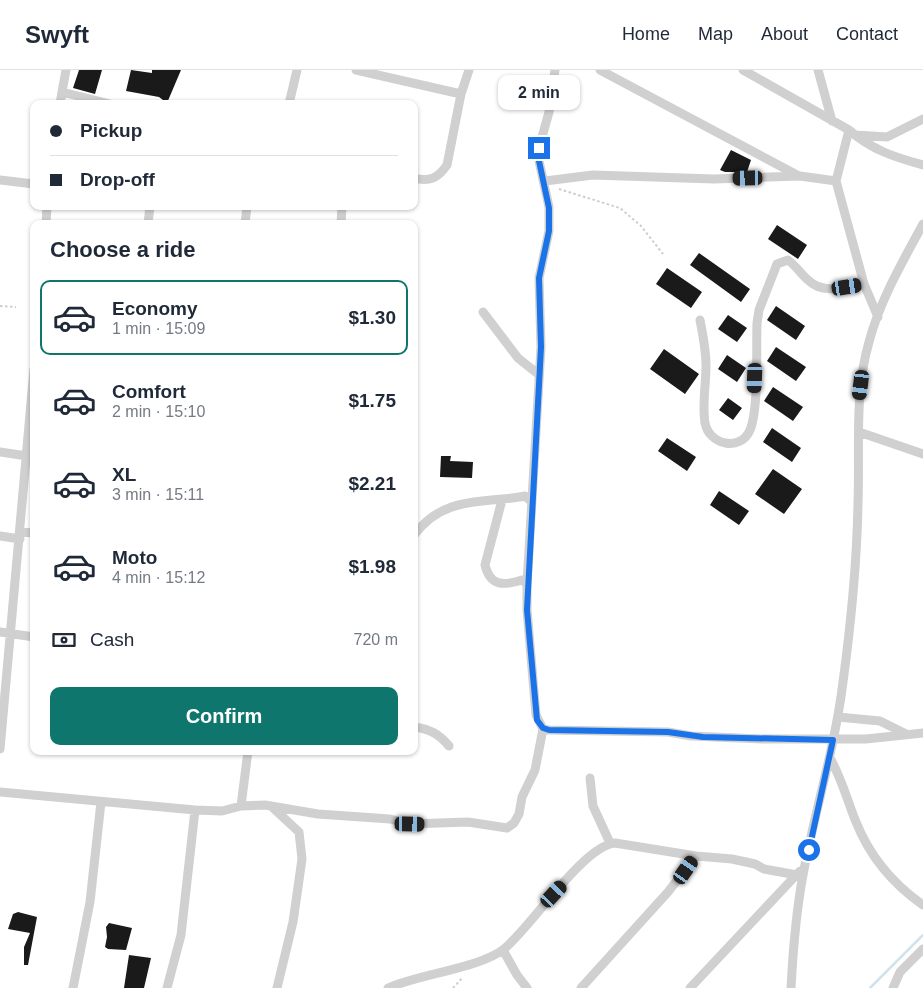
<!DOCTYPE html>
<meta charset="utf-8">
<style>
body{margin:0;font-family:Helvetica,sans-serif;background:#f2f2f3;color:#1f2937;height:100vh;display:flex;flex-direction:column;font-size:19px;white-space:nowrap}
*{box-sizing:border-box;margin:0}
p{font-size:16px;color:#747a83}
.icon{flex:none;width:28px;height:28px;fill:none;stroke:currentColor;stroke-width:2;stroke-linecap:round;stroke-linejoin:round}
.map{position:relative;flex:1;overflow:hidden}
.panel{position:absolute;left:30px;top:150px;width:388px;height:535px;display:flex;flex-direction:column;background:#fff;border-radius:10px;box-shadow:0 1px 4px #0004}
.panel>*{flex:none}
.hud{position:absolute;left:30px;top:30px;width:388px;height:110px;border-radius:10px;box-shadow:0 1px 4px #0004;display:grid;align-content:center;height:110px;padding:0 20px;background:#fff}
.end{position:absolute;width:22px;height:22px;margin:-11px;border:6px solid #1a73e8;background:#fff;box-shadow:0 0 0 2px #fff}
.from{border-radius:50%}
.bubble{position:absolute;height:35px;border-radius:10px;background:#fff;box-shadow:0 1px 4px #0004;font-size:16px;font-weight:700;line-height:35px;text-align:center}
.car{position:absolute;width:15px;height:30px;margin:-15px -8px;border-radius:6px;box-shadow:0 0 4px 1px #0007;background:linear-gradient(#222 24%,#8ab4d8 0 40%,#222 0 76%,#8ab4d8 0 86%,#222 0)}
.hud b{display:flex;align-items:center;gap:18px;height:48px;font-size:19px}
.hud b+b{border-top:1px solid #e0e1e3}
.hud i{width:12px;height:12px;background:#1f2937}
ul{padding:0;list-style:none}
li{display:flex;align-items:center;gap:15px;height:75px;margin:0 10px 8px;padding:0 10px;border:2px solid transparent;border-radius:10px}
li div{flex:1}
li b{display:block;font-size:19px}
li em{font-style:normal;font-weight:700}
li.selected{border-color:#0f766e}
li>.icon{width:45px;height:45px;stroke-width:1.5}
h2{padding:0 20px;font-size:22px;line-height:60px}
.pay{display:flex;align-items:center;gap:12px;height:55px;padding:0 20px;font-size:19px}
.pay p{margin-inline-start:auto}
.primary-button{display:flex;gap:10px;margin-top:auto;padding:10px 20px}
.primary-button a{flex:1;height:58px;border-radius:10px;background:#0f766e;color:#fff;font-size:20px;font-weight:700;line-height:58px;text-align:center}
header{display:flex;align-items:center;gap:30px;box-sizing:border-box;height:70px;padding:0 25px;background:#fff;border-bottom:1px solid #e0e1e3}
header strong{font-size:24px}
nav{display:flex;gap:28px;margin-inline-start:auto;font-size:18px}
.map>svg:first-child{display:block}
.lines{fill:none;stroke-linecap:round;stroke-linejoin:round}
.stream{stroke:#cfe2ee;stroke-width:2.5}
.building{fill:#1a1a1a}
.path{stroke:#cdcdcd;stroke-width:2;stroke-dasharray:2.5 2.5;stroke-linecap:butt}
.minor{stroke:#d0d0d0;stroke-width:9}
.route{stroke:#1a73e8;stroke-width:6}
</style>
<header>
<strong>Swyft</strong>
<nav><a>Home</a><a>Map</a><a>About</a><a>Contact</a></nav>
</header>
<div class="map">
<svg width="923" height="918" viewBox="0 0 923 918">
<rect width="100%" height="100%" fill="#fff"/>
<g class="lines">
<path class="stream" d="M870,918l53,-53"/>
</g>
<path class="building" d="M79,0h23l-7,24 -22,-6z
M131,0l21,3v-3h29l-14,33 -8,-6 -33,-6z
M731,80l20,10 -4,12h-22l-5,-2z
M777,155l30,20 -9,14 -30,-20z
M699,183l51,36 -9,13 -51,-37z
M667,198l35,24 -11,16 -35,-24z
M776,236l29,20 -9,14 -29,-20z
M728,245l19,13 -10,14 -19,-13z
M776,277l30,20 -10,14 -29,-20z
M664,279l35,25 -14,20 -35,-25z
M727,285l19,13 -9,14 -19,-13z
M773,317l30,20 -10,14 -29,-20z
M728,328l14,10 -9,12 -14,-10z
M772,358l29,20 -9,14 -29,-20z
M667,368l29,19 -9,14 -29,-20z
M441,386h10l-1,5 23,1 -1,16 -32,-1z
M773,399l29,20 -18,25 -29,-20z
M719,421l30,20 -10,14 -29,-20z
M18,842l19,5 -9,48h-4v-18l6,-14 -22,-4 5,-15z
M109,853l23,5 -6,22 -18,-1 -3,-2 2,-10 -1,-10z
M129,885l22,3 -7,30h-20z"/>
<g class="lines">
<path class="path" d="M559,119l61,19 21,18 22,28
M0,236l16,1
M453,918l10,-11"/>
<path class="minor" d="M356,0l105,24
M555,0l-6,42 -10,36v13l10,46v24l-10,47 2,69 -14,237v26l9,105 7,14 6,1 119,2 23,4 71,3h104l57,-6
M600,0l199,106
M743,0l106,60c23,20 45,27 74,35
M818,0l14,51
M62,22l4,-22
M60,34l2,-12 48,12
M289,34l8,-34
M849,60l-13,51 28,103 14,33
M855,65l32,2 36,-18
M414,108c16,4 24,0 33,-13l14,-71 8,-24
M0,110l34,4
M545,111l48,-6 121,4 86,-3 36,5
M46,154l1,-18
M148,154l2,-18
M245,154l2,-18
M341,154l1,-18
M483,242l35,46 20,16
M700,250c3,15 6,31 6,46 0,18 -4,39 -1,57 4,22 36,29 45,7 9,-21 6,-81 7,-107l2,-13 18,-46 11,-4c8,6 13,14 20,20 15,15 37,7 56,4
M859,362l64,22
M0,382l27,4
M502,430l-17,65c5,21 18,21 37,15l5,4
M20,462l14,1
M414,465c30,-40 68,-31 111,-39l7,6
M0,466l20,3
M0,562l34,5
M838,647l42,4 26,13
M414,657c16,2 25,7 35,19
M0,679l34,-380
M830,688c12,21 17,42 26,64 14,35 37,62 67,83
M590,708l3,28 17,37
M0,722l195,18 27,1 19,-5 24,-1 53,9 72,5 20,5 58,-2 39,6 7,-5 5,-9 3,-17 13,-27 8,-41
M241,736l7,-55
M272,737l27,25 3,27 -9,63 -16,66
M503,880l14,25 10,13
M73,918l17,-86 11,-100
M167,918l14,-53 14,-125
M388,918c31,-14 92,-20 116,-39 27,-22 79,-103 111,-106l81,13 36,3 23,5 9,5 33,6
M581,918l87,-96 28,-36
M690,918l110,-117
M791,918c2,-38 5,-76 12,-113 12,-65 32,-128 40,-193 8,-59 14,-120 15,-180 2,-53 -4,-109 11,-160 11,-42 34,-81 54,-118
M893,918l7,-16 23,-23"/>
</g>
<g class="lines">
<path class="route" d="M539,78v13l10,47v23l-10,47 2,69 -14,263 10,110 6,8 6,2 119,2 35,5 130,3 -24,110"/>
</g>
</svg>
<i class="end from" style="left:809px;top:780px"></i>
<i class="end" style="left:539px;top:78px"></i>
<div class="bubble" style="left:498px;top:5px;width:82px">2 min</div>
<i class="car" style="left:748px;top:108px;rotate:269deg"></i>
<i class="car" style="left:847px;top:217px;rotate:81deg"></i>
<i class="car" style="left:755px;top:308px;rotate:182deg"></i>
<i class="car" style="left:861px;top:315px;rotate:187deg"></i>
<i class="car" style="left:410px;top:754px;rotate:91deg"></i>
<i class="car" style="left:686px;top:800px;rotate:35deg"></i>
<i class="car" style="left:554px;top:824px;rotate:43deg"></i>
<div class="hud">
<b><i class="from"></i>Pickup</b>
<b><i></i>Drop-off</b>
</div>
<section class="panel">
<h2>Choose a ride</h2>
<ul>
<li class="selected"><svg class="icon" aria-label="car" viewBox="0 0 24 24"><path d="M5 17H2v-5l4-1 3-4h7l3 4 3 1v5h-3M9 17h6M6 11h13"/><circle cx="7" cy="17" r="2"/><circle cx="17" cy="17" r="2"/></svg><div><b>Economy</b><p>1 min · 15:09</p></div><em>$1.30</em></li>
<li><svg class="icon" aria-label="car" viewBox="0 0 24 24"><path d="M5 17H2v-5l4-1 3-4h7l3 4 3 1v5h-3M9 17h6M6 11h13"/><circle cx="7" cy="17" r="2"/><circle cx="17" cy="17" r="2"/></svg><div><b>Comfort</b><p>2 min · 15:10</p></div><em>$1.75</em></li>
<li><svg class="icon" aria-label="car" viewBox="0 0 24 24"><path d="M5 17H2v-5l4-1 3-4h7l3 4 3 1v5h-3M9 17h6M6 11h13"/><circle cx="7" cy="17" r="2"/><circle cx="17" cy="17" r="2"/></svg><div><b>XL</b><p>3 min · 15:11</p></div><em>$2.21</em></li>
<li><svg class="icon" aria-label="car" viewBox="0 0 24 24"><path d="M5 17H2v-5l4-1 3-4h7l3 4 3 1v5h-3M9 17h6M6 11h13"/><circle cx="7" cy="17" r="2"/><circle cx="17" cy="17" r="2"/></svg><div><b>Moto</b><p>4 min · 15:12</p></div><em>$1.98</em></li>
</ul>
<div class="pay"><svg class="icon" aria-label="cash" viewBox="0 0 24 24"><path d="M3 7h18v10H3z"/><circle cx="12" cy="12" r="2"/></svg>Cash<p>720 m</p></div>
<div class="primary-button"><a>Confirm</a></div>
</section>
</div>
